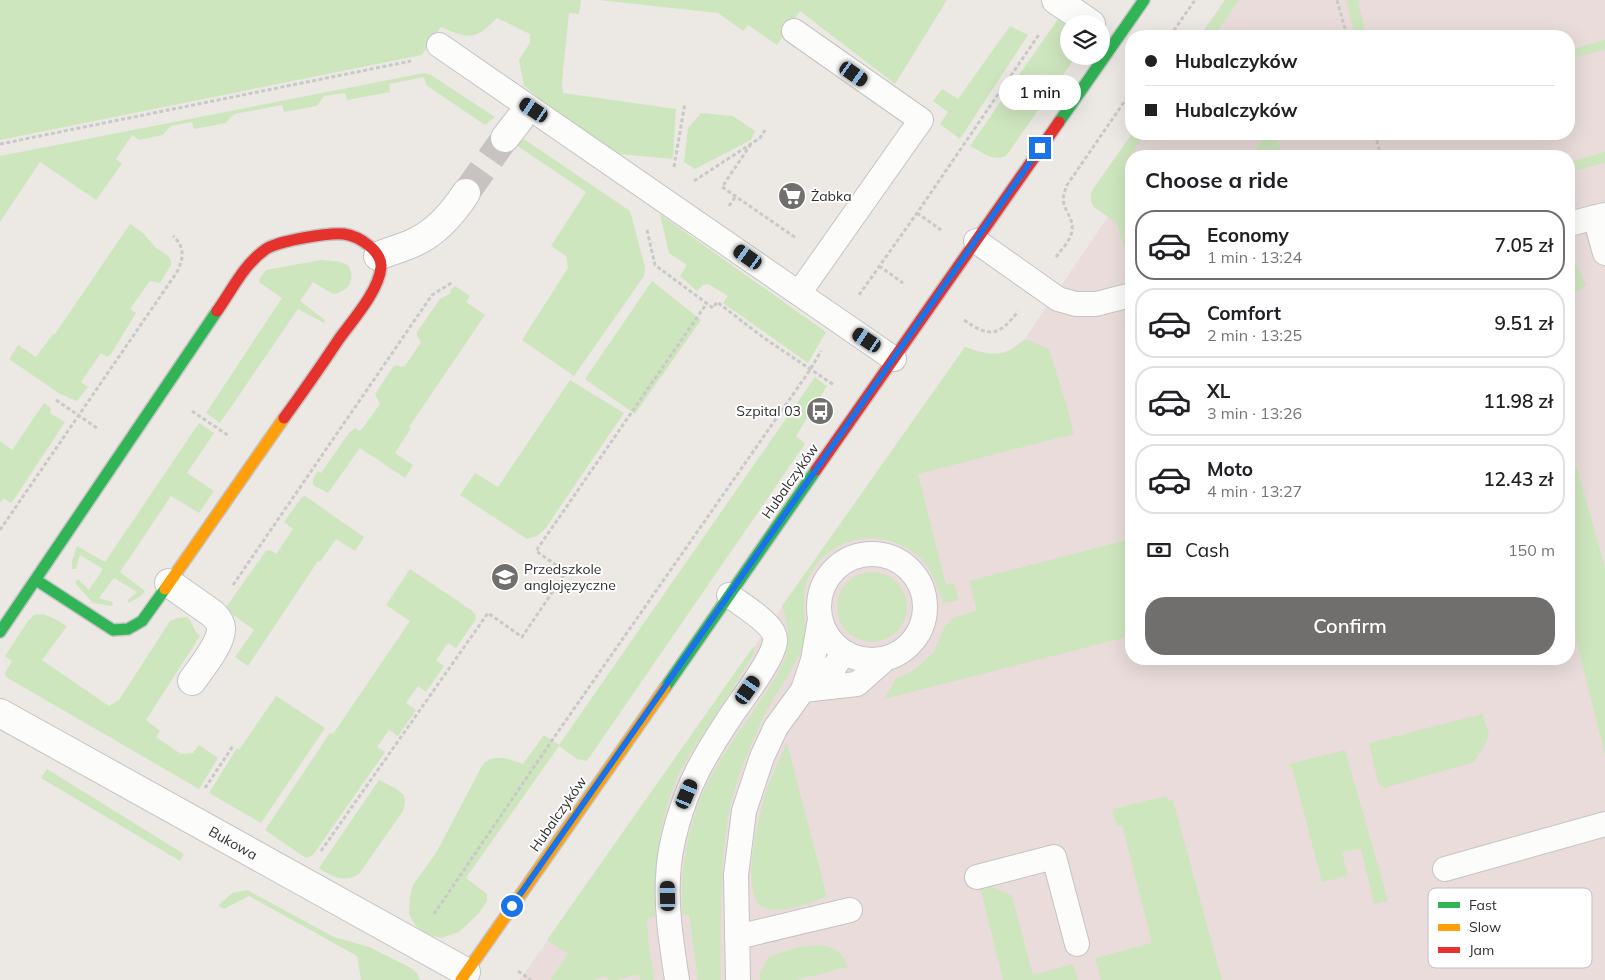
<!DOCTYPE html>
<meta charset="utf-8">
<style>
body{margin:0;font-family:Mulish,sans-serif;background:#f2f2f2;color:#202124;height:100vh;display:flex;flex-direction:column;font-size:19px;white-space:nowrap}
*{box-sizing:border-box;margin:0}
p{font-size:16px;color:#757577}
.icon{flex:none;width:28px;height:28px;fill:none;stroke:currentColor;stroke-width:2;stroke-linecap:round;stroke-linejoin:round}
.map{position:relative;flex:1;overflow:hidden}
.details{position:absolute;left:1125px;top:150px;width:450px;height:515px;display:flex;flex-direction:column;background:#fff;border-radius:20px;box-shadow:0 5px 20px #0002}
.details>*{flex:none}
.banner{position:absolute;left:1125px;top:30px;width:450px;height:110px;border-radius:20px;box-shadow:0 5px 20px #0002;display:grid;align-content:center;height:110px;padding:0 20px;background:#fff}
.tools{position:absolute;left:1060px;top:15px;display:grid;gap:10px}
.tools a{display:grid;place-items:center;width:50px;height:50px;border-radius:50%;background:#fff;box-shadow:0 5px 20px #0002;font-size:25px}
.end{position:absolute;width:22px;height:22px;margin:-11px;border:6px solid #1a73e8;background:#fff;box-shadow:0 0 0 2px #fff}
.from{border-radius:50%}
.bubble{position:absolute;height:35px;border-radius:18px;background:#fff;box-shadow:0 5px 20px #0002;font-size:16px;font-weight:600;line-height:35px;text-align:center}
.car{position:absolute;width:15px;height:30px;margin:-15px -8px;border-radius:6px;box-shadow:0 0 4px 1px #0007;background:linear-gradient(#222 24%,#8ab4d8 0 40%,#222 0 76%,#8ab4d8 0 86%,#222 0)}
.banner b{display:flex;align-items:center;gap:18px;height:48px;font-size:19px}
.banner b+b{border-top:1px solid #e0e0e0}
.banner i{width:12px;height:12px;background:#202124}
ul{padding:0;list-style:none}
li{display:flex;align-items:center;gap:15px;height:70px;margin:0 10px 8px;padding:0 10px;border:2px solid #e0e0e0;border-radius:20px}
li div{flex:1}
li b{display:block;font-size:19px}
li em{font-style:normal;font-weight:600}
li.active{border-color:#706f6e}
li>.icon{width:45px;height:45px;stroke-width:1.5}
h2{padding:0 20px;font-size:22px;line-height:60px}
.pay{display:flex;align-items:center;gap:12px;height:55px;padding:0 20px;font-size:19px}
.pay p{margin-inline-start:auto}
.cta{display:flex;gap:10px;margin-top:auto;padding:10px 20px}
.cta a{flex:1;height:58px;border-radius:20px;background:#706f6e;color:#fff;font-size:20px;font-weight:600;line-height:58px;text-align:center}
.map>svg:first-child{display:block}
.medical{fill:#e9dcdb;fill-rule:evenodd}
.green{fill:#cee6be}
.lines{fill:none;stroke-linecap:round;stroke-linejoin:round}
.street-tunnel{stroke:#c6c3c0;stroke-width:28;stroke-dasharray:28 14;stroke-linecap:butt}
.lane-casing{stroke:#c5c4c5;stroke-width:26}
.street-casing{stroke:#c5c4c5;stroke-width:30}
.fast-casing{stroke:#c5c4c5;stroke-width:14}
.slow-casing{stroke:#c5c4c5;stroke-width:14}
.jam-casing{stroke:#c5c4c5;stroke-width:14}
.path{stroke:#c9c9c8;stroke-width:3;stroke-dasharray:4 2.5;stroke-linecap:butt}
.lane{stroke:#fcfcfb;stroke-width:24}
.street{stroke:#fcfcfb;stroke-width:28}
.fast{stroke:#30b455;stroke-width:11}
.slow{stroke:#ff9f0a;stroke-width:11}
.jam{stroke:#e5322d;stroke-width:11}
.route{stroke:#1a73e8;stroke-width:6}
.labels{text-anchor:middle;stroke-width:4;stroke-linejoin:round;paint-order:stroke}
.poi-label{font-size:14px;fill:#2e2e2e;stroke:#fff;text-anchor:start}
.street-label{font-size:14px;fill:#2e2e2e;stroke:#fff}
.key{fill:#fff;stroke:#c0c0c0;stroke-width:1}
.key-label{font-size:14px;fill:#2e2e2e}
</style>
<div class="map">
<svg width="1605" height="980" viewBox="0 0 1605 980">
<rect width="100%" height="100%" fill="#ece8e4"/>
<path class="medical" d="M1225,0h380v980h-1085l445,-633 21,7h12l8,-1 18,-13 84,-123 -14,-10 -3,-6v-7l2,-5 39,-55h437v-98h-369zM1131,156h438v503h-438z"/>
<path class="green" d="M0,0h581l-2,14 -10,-1 -7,68 1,12 113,16 -3,50 -66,-6 -83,-67 -5,-26 11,-17v-9l-33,-16c-23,23 -27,21 -56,9l-19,28 -422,85z
M598,0h349l-52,84 -95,-73 -23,34 -29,-20 -5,6 -25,-18z
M1225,0h14l-25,36h-14z
M1346,0h16l-4,1 7,29 -11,2z
M1058,19l11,9v28h5l-2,6 -66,94c-13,6 -24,-4 -36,-10z
M1010,26l18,9 -68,104 -20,-15 8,-12 -15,-11 9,-12 16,10z
M1605,40v10l-36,9v-9z
M424,73l7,2 64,42 -10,8 -59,-40 -2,-8 -35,7 1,8 -43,8 -2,-7 -21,3 -7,10 -33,6 -2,-7 -48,9 -8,9 -32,6 -2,-7 -21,4 -8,9 -24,5 -7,-5 -16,24 6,5 -26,36 -56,-38 -40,60v-66z
M701,113l32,3 22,15 -4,9 -56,29 -11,-7 4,-34z
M1132,134h14l-20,28 5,4v104l-13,-44 -4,-5 -20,-14 -3,-6v-7l2,-5z
M1267,134h9l6,22h-31z
M524,139l106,72 15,56 -1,9 -70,100 -52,-36 46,-72 -2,-12 -15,-10 35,-54 -70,-47z
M1605,152v11l-36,9v-10z
M660,214l166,118 -18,31 -85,-60 5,-7 -20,-12 -5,1 -6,6 -17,-15 7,-11 -18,-12z
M130,224l13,9 13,15 12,8 3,5v4l-11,18 -10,-2 -20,28 6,4 -25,41 -4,3 -6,-4 -20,29 7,5 -11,14 -17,-7 -51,-35 9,-14 18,12 17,-23h2z
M321,260c7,1 17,0 24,4 4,1 6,5 6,9 3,13 -8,19 -18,21l-20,-12 -13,19 25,19 -1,3 -26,-14 -78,114 -14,-10 76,-115 -23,-16 1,-4 6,-8z
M1573,262l3,2 10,21 -7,6 -10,3v-30z
M652,281l49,39 -66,94 -50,-35z
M455,286l15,10 -4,6 19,13 -76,112 2,1 -16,25 18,12 -8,13 -45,-30 -32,45 -15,-8v-6l5,-8 3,2 28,-40 6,-5 4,3 3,-2 18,-25 -5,-10 18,-27 4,-2 4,2 4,-1 16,-24 -4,-6v-4l23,-33 11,-6 -1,-3z
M1024,340h4l21,9 19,61 6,24 -156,40 28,111 8,-2 5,17 -16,3c-10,-33 -20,-54 -57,-63 -34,-9 -75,14 -81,50 -3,22 4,42 -5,63 -10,23 -27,43 -37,65 -10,22 -20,45 -27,67 -11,34 -13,69 -14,104 -1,31 -2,61 -1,91h-23l-9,-65h-6c-5,-42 7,-100 27,-137 15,-28 35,-54 52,-80 9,-13 18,-26 23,-40 6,-17 3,-36 -3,-52l183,-259c24,8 38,12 59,-7z
M815,377l12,9 -31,50 9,8 -216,314 -3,3 -9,-2 -18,-13 -93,132 21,16v7l-8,12 -20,19 -18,6 -15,-4 -11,-9 -6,-11 1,-17 3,-12 23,-32 47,-89c12,-11 26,-5 40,0l21,-29 15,10z
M570,380l54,33 -79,116 -8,7 -10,3 -67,-44 15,-22 23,14z
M44,403l7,5 -1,5 15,9 -52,79 -3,2 -6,-5 -4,5v-62l12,9z
M199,423l15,10 -27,40 27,18 -15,22 -28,-17 -51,76 25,19 -3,4 -13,8 -2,-2 10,-9 -23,-14 -15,20 14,4 -1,4 -19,-3 -18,-20 3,-4 11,11 14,-21 -23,-14 -4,14h-4v-8l5,-15 28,16z
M1577,467l28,101v187l-36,-143v-142z
M305,496l59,41 -9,14 -19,-12 -16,23 -2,-1 -70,105 -13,-9 19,-27 -26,-19 -2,-4 40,-56 4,-1 6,4 17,-25 -9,-7 18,-25z
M1131,539v97l-247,63 13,-21 16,-7 20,-18 12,-27 10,-9 22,-6 -8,-30z
M410,569l61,41 4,4 1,5 -20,29 -8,-5 -12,17 8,6 -18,26 -8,-6 -12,17 10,7 -18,26 -9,-6 -12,17 8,5 -72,103 -7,3 -41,-28 65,-97 3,1 77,-113 -24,-16z
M837 607a35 35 0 1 1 70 0a35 35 0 1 1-70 0Z
M43,614l12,5 12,7 -25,34 67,46 10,-6 51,-79 8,-3 9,-1c7,6 6,15 13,19l-54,84 14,11 -4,6 25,17 12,-1 6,-8 19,13 -19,31 -193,-112 -1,-4 7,-12 -7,-5 23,-35 6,-6z
M753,647l2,5c-12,18 -22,37 -34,55 -15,23 -32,46 -44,71 -18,42 -23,94 -22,139l-8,1 1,19 6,43h-14l-1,-6 -23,6h-8l-1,-4 -15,4h-42l18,-26 -21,-14z
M276,696l49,32 -64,95 -52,-30 28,-45 2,2z
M1482,714l7,19 -3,10 -12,19 -90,26 -6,-5 -9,-40z
M787,743l40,154c-17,5 -49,20 -66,9 -21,-15 -2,-92 5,-114 6,-17 13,-33 21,-49z
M1345,750l43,150 -14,4 -13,-55 -19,3 6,24 -26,6 -30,-115h-3v-3z
M47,769l137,85 -4,7 -139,-83z
M379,780l16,8 9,7 1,8 -2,8 -44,63c-15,9 -27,3 -40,-6z
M1166,796l2,5 5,-1 49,180h-121l-6,-22 57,-15 -30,-118 -5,1 -5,-17z
M987,886l11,3 14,7 21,79 40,-11 5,16h-75l-23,-93z
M247,890l87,47 35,10 42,21 6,5 3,7h-59l-4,-24 -108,-60 -25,13 -6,-3 14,-13z
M818,945c17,2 23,5 30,22l-52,13h-36v-8l10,-16 28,-9z"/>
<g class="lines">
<path class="street-tunnel" d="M466,193l39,-55"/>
<g class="lane-casing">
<path id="lane" d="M794,31l127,89 -122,173
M439,45l455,314
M1595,217l10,36
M1569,224l36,-9
M976,241l82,58 18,5h20l35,-9
M819 607a53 53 0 1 1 106 0a53 53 0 1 1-106 0Z
M820,619l-7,41 -10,30 29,-19 11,-18
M1445,869l160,-45
M977,877l77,-20 23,87
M737,937l113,-27
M677,980c-5,-34 -11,-68 -9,-102 1,-34 14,-76 29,-106 9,-18 20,-35 31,-52 12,-19 44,-58 47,-78 3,-17 -34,-37 -46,-47
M738,980l-2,-105 8,-64 18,-54 14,-30 27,-37 54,-6 27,-24"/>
</g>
<g class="street-casing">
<path id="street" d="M1056,0l35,24
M505,138l14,-18
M378,256c12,-5 25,-8 37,-14 22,-10 38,-29 51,-49
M169,583l44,31c4,4 8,9 8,14 1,15 -20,40 -29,53
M0,713l466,259"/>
</g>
<g class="fast-casing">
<path id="fast" d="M1059,122l85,-122
M36,580l77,50 15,-1 14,-8 23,-32
M0,632l217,-321
M665,688l151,-218"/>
</g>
<g class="slow-casing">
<path id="slow" d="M165,589l119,-171
M461,980l204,-292"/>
</g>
<g class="jam-casing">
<path id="jam" d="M217,311c15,-21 27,-47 49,-62 12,-8 64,-17 78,-15 15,2 38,17 37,33 -2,24 -29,54 -42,72 -18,27 -36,53 -55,79
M816,470l243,-348"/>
</g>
<path class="path" d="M1337,0l10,36
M1170,36l25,-36
M1375,134l6,22
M0,144l411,-83
M751,144l-29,43 74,51
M674,167l11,-64
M694,181l66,-43 5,-8
M729,206l7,-10
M917,213l24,17
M647,230l8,35 58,43 4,-6 47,36 70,47
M1056,257c6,-8 15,-17 16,-27 2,-10 -6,-17 -8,-26 -2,-7 1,-13 3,-19l64,-93
M879,266l24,17
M859,295l58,-82 123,-180
M964,320c25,18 36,16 54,-9
M56,400l41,28
M192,411l37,25
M0,530l177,-258c7,-14 8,-25 -4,-36
M233,585l199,-290 21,-13
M205,788l28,-42
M321,851l167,-238 34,24 44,-65 -30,-21 171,-248
M434,914l121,-178 255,-366 11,-19
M518,971l13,9"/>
<use href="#lane" class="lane"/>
<use href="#street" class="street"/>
<use href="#fast" class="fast"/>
<use href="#slow" class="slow"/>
<use href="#jam" class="jam"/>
</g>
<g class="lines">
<path class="route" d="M512,906l528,-758"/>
</g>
<defs>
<g id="supermarket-disc" transform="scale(1.4375)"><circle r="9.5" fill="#706f6e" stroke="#fff"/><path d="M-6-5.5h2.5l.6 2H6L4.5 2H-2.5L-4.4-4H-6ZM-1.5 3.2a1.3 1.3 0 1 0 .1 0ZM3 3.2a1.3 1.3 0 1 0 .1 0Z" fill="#fff"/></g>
<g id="bus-disc" transform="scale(1.4375)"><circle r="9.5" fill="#706f6e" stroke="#fff"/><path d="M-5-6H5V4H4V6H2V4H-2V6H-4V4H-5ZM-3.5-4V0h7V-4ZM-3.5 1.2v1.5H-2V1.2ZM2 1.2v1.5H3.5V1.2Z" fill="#fff"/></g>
<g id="school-disc" transform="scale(1.4375)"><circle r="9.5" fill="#706f6e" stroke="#fff"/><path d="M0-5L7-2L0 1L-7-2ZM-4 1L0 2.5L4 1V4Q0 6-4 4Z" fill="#fff"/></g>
</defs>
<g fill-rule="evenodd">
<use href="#supermarket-disc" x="792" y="196"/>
<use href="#bus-disc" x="820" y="411"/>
<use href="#school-disc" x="505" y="577"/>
</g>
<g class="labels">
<g class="poi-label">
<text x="811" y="201">Żabka</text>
<text x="801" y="416" text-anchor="end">Szpital 03</text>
<text x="524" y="574">Przedszkole<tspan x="524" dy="16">anglojęzyczne</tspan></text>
</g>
<g class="street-label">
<text transform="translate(790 481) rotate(-55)" y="5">Hubalczyków</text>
<text transform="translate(558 814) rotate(-55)" y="5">Hubalczyków</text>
<text transform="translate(233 843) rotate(29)" y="5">Bukowa</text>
</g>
</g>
<rect x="1428" y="888" width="164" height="80" rx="8" class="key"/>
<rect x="1438" y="902" width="22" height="6" fill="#30b455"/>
<rect x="1438" y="924" width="22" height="7" fill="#ff9f0a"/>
<rect x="1438" y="947" width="22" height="6" fill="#e5322d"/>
<g class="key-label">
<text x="1469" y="910">Fast</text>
<text x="1469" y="932">Slow</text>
<text x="1469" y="955">Jam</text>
</g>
</svg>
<div class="tools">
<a><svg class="icon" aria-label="layers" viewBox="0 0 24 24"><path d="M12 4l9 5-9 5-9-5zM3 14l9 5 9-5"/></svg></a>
</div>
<i class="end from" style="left:512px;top:906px"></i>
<i class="end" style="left:1040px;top:148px"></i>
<div class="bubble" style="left:999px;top:75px;width:82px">1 min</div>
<i class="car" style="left:854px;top:74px;rotate:125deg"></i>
<i class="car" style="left:534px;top:110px;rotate:304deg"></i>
<i class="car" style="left:748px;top:257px;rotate:305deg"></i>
<i class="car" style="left:867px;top:340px;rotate:304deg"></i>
<i class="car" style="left:748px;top:690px;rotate:35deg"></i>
<i class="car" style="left:687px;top:794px;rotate:23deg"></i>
<i class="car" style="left:668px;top:896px;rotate:359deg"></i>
<div class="banner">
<b><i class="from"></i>Hubalczyków</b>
<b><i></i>Hubalczyków</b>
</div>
<section class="details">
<h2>Choose a ride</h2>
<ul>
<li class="active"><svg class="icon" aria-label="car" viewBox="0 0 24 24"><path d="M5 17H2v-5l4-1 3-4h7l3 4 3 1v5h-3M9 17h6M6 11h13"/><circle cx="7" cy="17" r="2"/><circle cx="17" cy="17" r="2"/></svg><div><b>Economy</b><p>1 min · 13:24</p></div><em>7.05 zł</em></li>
<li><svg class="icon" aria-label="car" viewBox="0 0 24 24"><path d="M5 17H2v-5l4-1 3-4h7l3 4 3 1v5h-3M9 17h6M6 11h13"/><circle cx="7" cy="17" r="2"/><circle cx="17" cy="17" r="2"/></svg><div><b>Comfort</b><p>2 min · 13:25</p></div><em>9.51 zł</em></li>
<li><svg class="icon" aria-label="car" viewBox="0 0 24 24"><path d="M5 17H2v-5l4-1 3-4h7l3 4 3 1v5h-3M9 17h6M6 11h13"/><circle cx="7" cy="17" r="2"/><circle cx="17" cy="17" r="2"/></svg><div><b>XL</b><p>3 min · 13:26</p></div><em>11.98 zł</em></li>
<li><svg class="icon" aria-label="car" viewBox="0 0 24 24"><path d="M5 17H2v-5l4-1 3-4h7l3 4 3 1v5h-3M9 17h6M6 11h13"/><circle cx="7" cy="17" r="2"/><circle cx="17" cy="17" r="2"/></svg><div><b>Moto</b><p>4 min · 13:27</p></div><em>12.43 zł</em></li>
</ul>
<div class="pay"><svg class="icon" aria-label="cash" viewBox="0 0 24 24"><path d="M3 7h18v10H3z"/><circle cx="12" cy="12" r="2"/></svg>Cash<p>150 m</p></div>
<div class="cta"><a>Confirm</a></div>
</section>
</div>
